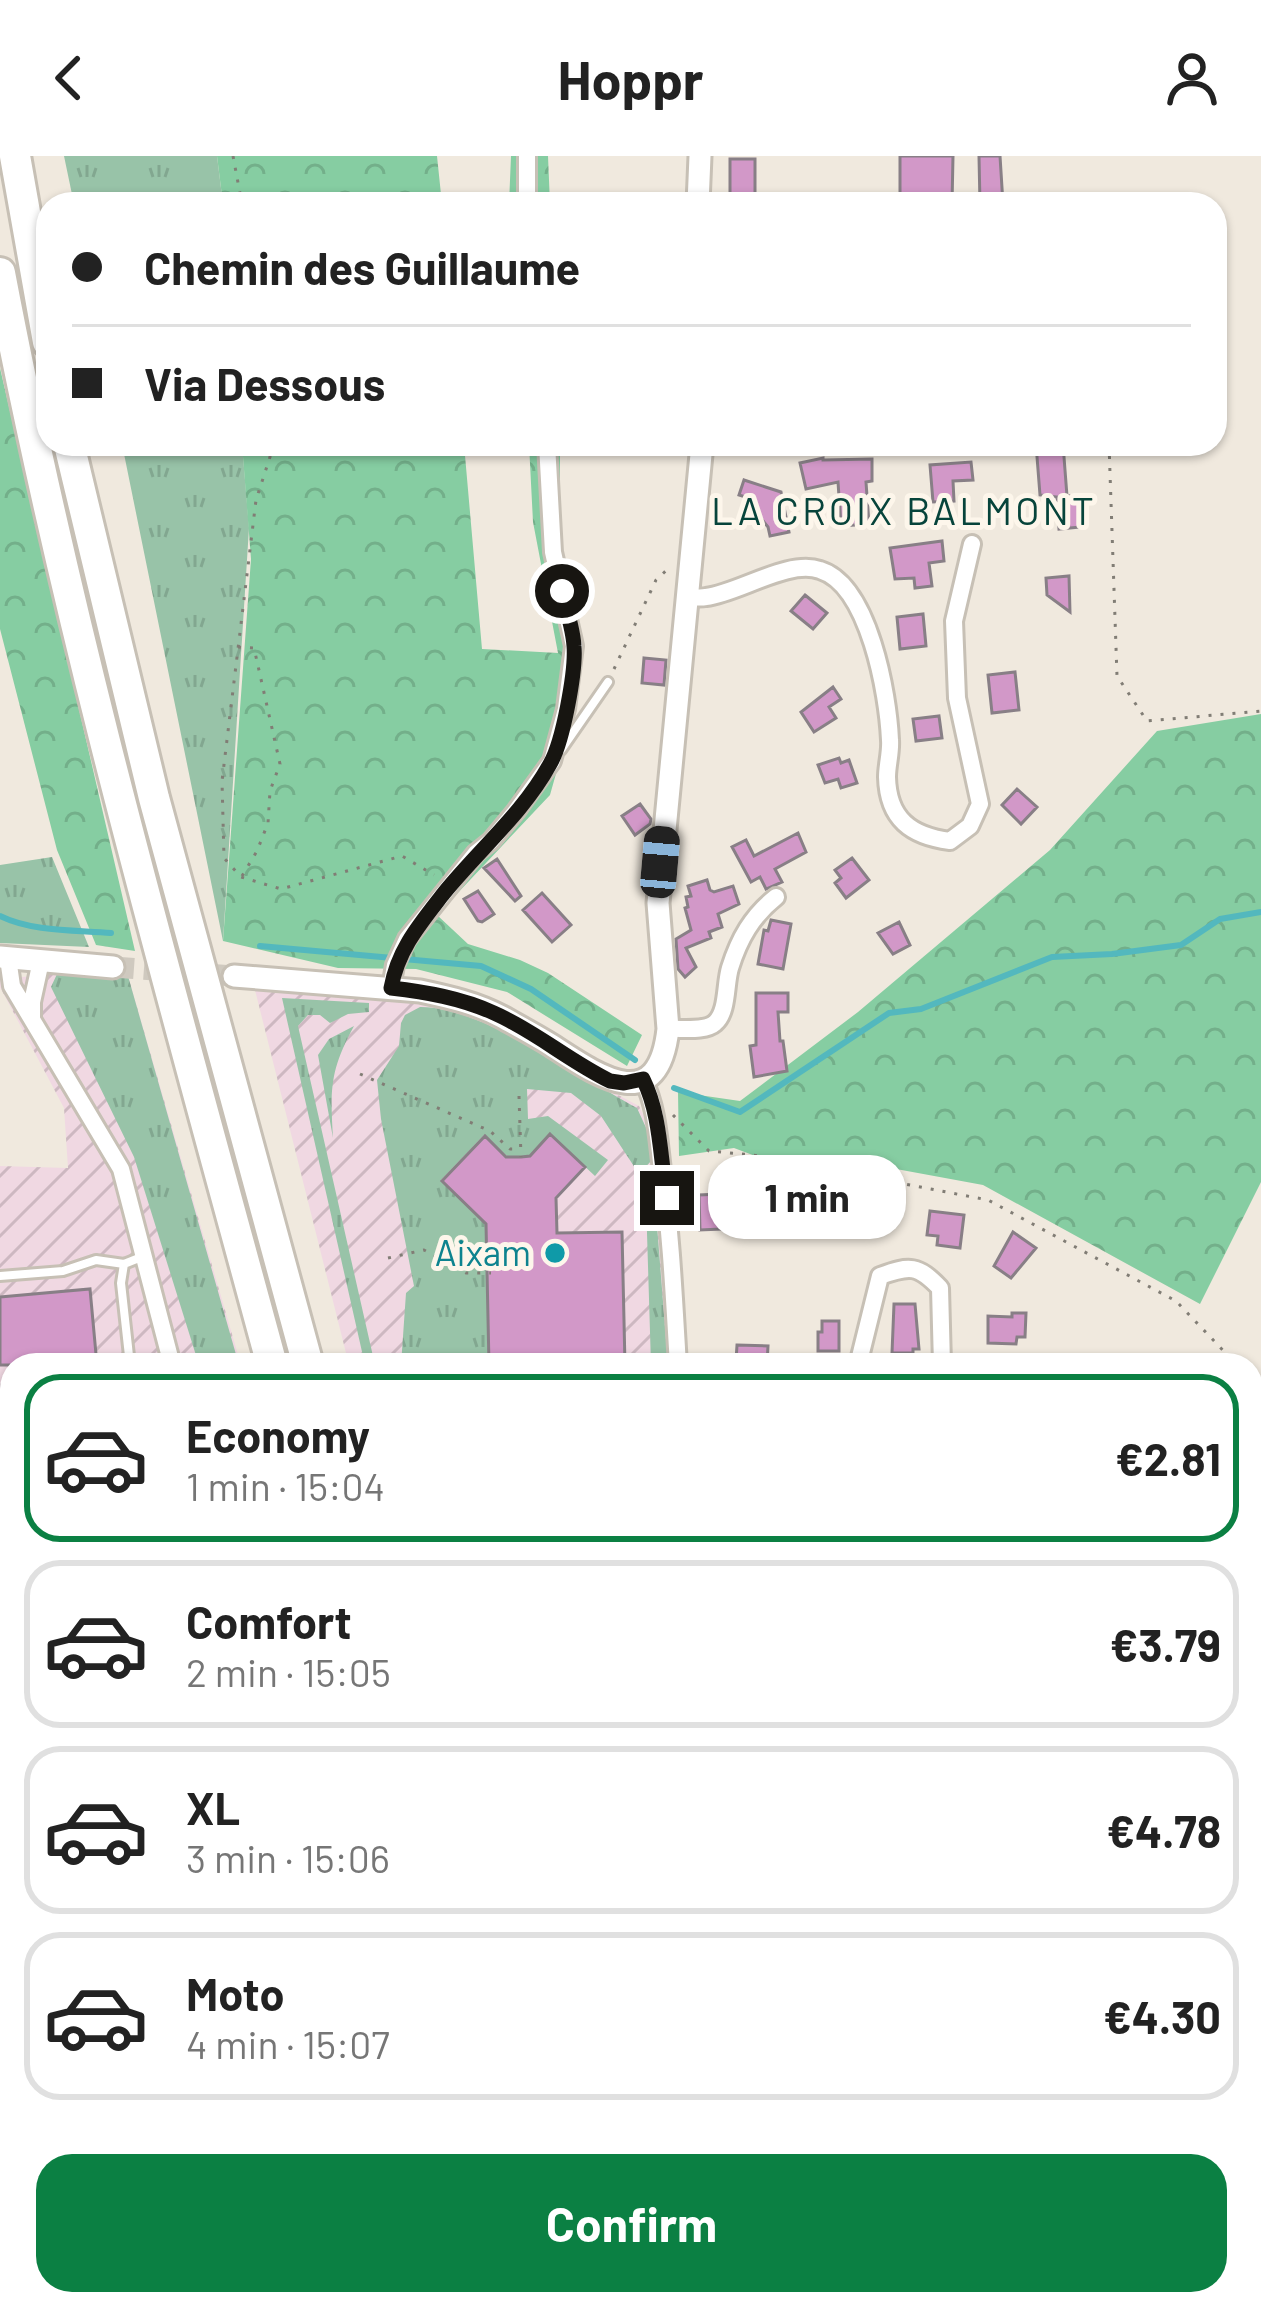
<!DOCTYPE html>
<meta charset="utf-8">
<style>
body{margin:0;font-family:Barlow,sans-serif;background:#f6f6f6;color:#222;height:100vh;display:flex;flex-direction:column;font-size:45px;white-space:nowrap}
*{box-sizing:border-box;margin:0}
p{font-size:39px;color:#767676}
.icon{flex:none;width:66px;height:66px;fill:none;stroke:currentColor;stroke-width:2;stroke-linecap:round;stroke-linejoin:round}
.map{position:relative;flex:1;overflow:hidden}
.panel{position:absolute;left:0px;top:1197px;width:1263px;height:963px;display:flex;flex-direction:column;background:#fff;border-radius:36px 36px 0 0;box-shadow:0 3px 9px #0004}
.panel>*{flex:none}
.top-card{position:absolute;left:36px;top:36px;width:1191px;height:264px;border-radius:36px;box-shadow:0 3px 9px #0004;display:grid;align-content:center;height:264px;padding:0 36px;background:#fff}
.end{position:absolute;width:54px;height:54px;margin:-27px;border:15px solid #171511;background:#fff;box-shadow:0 0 0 6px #fff}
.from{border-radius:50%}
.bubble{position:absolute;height:84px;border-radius:36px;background:#fff;box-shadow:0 3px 9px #0004;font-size:39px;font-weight:700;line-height:84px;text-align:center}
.car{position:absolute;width:36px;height:72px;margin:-36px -18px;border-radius:15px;box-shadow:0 0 9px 3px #0007;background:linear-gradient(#222 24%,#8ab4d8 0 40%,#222 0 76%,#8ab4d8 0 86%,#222 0)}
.top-card b{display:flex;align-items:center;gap:42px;height:114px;font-size:45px}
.top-card b+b{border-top:3px solid #e0e0e0}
.top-card i{width:30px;height:30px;background:#222}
ul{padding:21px 0 0;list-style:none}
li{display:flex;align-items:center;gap:36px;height:168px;margin:0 24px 18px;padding:0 12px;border:6px solid #e0e0e0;border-radius:36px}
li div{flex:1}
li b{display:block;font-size:45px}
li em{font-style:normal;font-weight:700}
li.on{border-color:#0b8043}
li>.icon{width:108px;height:108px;stroke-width:1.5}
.cta{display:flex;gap:24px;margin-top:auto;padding:24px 36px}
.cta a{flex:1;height:138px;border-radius:36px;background:#0b8043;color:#fff;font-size:48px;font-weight:700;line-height:138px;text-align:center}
header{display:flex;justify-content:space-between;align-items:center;height:156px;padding:0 36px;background:#fff;font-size:54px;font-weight:700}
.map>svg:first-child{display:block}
.industrial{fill:url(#industrial-furrows)}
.grass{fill:url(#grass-tufts)}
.forest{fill:url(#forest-crowns)}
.park{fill:#98c3a8}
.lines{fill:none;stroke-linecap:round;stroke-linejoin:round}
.stream{stroke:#53b8be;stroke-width:6}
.building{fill:#d298c8;stroke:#887f86;stroke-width:3}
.secondary-tunnel{stroke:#cfc9bf;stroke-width:21;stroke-dasharray:21 10;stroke-linecap:butt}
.lane-casing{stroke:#c7c0b5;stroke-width:14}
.street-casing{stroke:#c7c0b5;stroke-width:22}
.secondary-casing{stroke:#c7c0b5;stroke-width:27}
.highway-casing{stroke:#c7c0b5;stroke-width:36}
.path{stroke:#817d75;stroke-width:3;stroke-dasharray:3 9;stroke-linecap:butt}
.lane{stroke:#fff;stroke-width:8}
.street{stroke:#fff;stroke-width:16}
.secondary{stroke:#fff;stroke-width:21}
.highway{stroke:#fff;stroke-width:30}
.route{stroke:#171511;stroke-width:15}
.culture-dot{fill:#0f9aa8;stroke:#fdf6eb;stroke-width:4.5}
.labels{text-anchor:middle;stroke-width:10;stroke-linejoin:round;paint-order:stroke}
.culture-label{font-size:36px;fill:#0d838f;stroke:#fdf6eb;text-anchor:end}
.neighbourhood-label{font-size:39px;letter-spacing:3px;fill:#07443b;stroke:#fdf6eb}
</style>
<header><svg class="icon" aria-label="back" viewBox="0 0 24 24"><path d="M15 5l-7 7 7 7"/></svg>Hoppr<svg class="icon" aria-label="person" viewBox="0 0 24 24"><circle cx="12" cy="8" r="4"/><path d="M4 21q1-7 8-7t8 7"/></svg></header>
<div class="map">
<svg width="1261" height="2159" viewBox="0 0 1261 2159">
<defs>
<pattern id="industrial-furrows" width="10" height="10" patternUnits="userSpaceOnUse" patternTransform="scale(3)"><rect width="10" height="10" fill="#f0d8e2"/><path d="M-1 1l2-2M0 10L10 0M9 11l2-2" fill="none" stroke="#cdb8c1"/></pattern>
<pattern id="grass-tufts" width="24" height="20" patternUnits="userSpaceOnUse" patternTransform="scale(3)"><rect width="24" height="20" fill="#98c3a8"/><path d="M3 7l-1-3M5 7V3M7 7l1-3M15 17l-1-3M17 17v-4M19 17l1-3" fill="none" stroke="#82a790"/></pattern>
<pattern id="forest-crowns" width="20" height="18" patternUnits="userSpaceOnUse" patternTransform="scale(3)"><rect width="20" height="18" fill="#86cda2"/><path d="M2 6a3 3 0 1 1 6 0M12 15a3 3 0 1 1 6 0" fill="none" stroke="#73af8a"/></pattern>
</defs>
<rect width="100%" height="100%" fill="#f0e9de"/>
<path class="industrial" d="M77,816l51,4 113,389h-229v275h-12v-474l68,2 -4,-60 -64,-121v-8z
M254,830l183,19 64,22 57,36 81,43 12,24 3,21 12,138 2,76h-319z"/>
<path class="grass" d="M64,0h153l6,48h-149z
M122,288h120l7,84 -26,413z
M52,701l37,90 -89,-4v-78z
M77,816l51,4 111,389h-40l-65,-208 -83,-170 6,-13z
M282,842l87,5v9l-21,2 -18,9 -10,-8h-12l-10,11 77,339h-10z
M420,851c62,-1 160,71 217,101l11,24 4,28 -13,14 -38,-58 -30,-23 -44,-4 1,30 20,-3 60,44 -13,16 -45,-42 -21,22 -20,2 -25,-23 -43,45 45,44 2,141h-87l5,-72 8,-7 -33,-167 -4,-39 22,-34 2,-23 4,-8z
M354,870c-24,44 -24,63 -21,112l-15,-83 11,-16z
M646,1044h9l13,165h-17z
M12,1552v548h-12v-544z"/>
<path class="forest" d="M217,0h220l5,48h-219z
M511,0h37l2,48h-41z
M0,212l135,583 -39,-6 -39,-95 -57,-221z
M242,288h222l18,205 76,4 -25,-131 -4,-78h31v96l19,152 -29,103 -113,120 31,29 52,16 28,13 94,62 -15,31 -120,-74 -91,-23 -78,-1 -115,-27 28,-382z
M1261,558v468l-61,122 -217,-119 -152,-28 -23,19 -74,-28 -55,8 -1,-64 62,9 118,-89 192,-162 107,-119z
M65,2148h171v11h-171z
M557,2148h120l1,11h-119z
M799,2148h264l7,11h-268z"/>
<path class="park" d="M1251,1242l10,5v383l-10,6z"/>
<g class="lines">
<path class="stream" d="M0,760c32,16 76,14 111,17
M260,790l221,20 50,23 104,71
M674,932l66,24 149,-99 32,-4 131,-52 60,-3 69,-9 39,-26 41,-7
M0,1532l12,-1
M610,2148l3,11"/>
</g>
<path class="building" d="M900,0h53l-1,48h-52z
M979,0h21l3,48h-23z
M730,3h25v45h-25z
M1036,288h27l4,52 11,-1 3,32 -22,2 -2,-32 -17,-2z
M823,302v2l49,-1v22l-6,1 3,42 -28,2 -3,-44 -32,7 -6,-26z
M971,306l2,18 -20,1 1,20 -21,1 -3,-37z
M744,324l37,12 8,40 -19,4 -2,-9 -18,-22 2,-6 -13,-4z
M942,385l2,20 -15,2 3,23 -17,2 -1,-10 -19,1 -5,-31z
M1069,420l1,36 -23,-17 -1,-17z
M805,439l22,18 -14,16 -22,-18z
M923,458l3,32 -26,3 -3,-32z
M644,502l22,2 -2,25 -22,-2z
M1015,516l4,38 -27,3 -4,-38z
M833,531l8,12 -12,8 7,11 -22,14 -13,-20z
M939,560l3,22 -26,3 -3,-22z
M839,602l2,5 8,-3 8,23 -16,5 -3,-9 -13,4 -7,-18z
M1017,633l20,18 -16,17 -19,-19z
M640,648l11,15 -1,5 -15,11 -13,-19z
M798,677l8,19 -31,17 7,13 -16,7 -6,-12 -9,5 -19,-35 14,-7 8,16z
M852,702l17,22 -23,18 -11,-15 6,-5 -6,-8z
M497,703l24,37 -6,5 -31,-33z
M707,724l3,10 4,2 19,-6 6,18 -21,10 4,13 -13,5 2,6 -25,10 10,19 -11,10 -7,-8 -2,-30 15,-9 -6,-22 3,-1 -2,-10 5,-1 -3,-10z
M478,735l16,23 -12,8 -4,-1 -14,-22z
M542,737l29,32 -19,17 -29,-32z
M771,764l20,4 -8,45 -25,-5 6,-34 4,1z
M899,766l11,23 -17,9 -15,-21z
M756,837h32v19h-10l2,29h3l4,30 -33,6 -4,-31 6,-1z
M550,978l35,33 -29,31 1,35 65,-1 3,133h-136l-3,-141 -44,-43 43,-45 21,21h15l9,-1z
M860,1035l21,1 -1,10 9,1 -1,24 -29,-2z
M720,1038l1,35 -21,1 -1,-35z
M930,1055l34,4 -4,33 -23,-3 1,-9 -11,-1z
M1013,1076l23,16 -25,30 -17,-12z
M90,1133l7,76h-97v-68z
M894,1148h21l4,45h-6v4h-21z
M1012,1157h14l-1,24h-8l-1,7 -28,-1v-27l24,1z
M822,1165h17v30h-21v-19h4z
M737,1189l31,1 -1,19h-18v-3l-13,-1z"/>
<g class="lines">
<path class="secondary-tunnel" d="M113,811l121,9"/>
<g class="lane-casing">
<path id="lane" d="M561,594l47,-68
M0,1120l63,-5 33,-11 28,4
M130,1209l-9,-82 3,-19 20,-8
M0,1449l12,1"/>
</g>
<g class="street-casing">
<path id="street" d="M527,0v48
M687,441c6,0 13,1 19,0 33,-4 82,-38 114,-27 49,15 68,124 70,170 1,12 -3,25 -3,37 1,42 24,59 63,64l20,-15 10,-22 -23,-106 -3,-77 18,-77
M8,802l4,28 109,183 51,196
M391,832l4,-23 12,-26 69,-86 15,-12 25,-30 36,-50 14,-52 8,-63 -21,-94 -6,-108
M32,862v-16l9,-41
M668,873c13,-1 37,3 47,-6 13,-11 10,-39 15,-55 9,-29 22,-52 46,-71
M643,923c14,29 15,60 19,91 9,64 12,130 16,195
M858,1209l22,-89c30,-11 38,-11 60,12l2,77
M801,2148l3,11"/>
</g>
<g class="secondary-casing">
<path id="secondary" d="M698,48l2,-48
M0,801l113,10
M234,820l186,15c28,6 56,12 82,26 16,9 33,18 49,28 46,30 107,74 117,-16l-10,-126 44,-459"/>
</g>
<g class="highway-casing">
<path id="highway" d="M15,0l33,186
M0,117c70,369 174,730 272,1092
M69,288l85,354 154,567
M474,2148l1,11
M509,2148l1,11"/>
</g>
<path class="path" d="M233,0l9,48
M270,288v13l-14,43 -34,281 2,77 17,19 40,12 121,-33 32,19
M1109,288l8,232 30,45 114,-10
M238,491l16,1 26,116 -10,27 -2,32 -11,28 -15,25
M614,513l42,-89 13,-12
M360,918l130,57 20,18h11
M519,940l2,61
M673,959l36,36 44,4 235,45 188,101 61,64
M388,1102l36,-8 42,23h25
M1251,1223l10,9
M1251,2122l10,-100
M422,2148l2,11
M1243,2159l4,-11"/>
<use href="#lane" class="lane"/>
<use href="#street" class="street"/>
<use href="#secondary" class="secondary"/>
<use href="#highway" class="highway"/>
</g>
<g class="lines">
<path class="route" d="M562,435c4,18 11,37 12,55 2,25 -11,96 -24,118 -26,48 -71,86 -106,129 -24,31 -46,56 -53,95 35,4 70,10 103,25 41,18 75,48 116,68l14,2 19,-4c18,36 17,80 24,119"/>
</g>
<circle class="culture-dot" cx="555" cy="1097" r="12"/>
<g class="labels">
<g class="culture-label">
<text x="531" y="1110">Aixam</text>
</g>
<g class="neighbourhood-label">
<text x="904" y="369">LA CROIX BALMONT</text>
</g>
</g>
</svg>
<i class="end from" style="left:562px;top:435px"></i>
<i class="end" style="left:667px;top:1042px"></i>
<div class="bubble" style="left:708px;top:999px;width:198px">1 min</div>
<i class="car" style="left:660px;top:706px;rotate:5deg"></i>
<div class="top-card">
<b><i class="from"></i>Chemin des Guillaume</b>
<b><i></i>Via Dessous</b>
</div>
<section class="panel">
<ul>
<li class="on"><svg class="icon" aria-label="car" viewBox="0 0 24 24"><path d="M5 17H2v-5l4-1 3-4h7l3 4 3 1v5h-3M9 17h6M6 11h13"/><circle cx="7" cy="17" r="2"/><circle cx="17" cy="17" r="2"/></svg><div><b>Economy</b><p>1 min · 15:04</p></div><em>€2.81</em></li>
<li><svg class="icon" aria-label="car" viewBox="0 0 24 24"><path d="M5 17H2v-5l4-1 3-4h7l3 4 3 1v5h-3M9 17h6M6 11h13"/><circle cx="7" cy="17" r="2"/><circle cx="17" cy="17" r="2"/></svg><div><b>Comfort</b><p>2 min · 15:05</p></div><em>€3.79</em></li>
<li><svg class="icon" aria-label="car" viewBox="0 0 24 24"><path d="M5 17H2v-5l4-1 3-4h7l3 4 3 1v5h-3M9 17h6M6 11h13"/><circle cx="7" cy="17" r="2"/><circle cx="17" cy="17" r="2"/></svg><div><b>XL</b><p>3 min · 15:06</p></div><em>€4.78</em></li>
<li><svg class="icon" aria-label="car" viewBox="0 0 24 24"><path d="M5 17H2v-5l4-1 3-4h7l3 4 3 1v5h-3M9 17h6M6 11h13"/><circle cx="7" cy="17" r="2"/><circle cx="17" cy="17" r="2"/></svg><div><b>Moto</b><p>4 min · 15:07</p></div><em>€4.30</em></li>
</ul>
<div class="cta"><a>Confirm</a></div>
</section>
</div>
